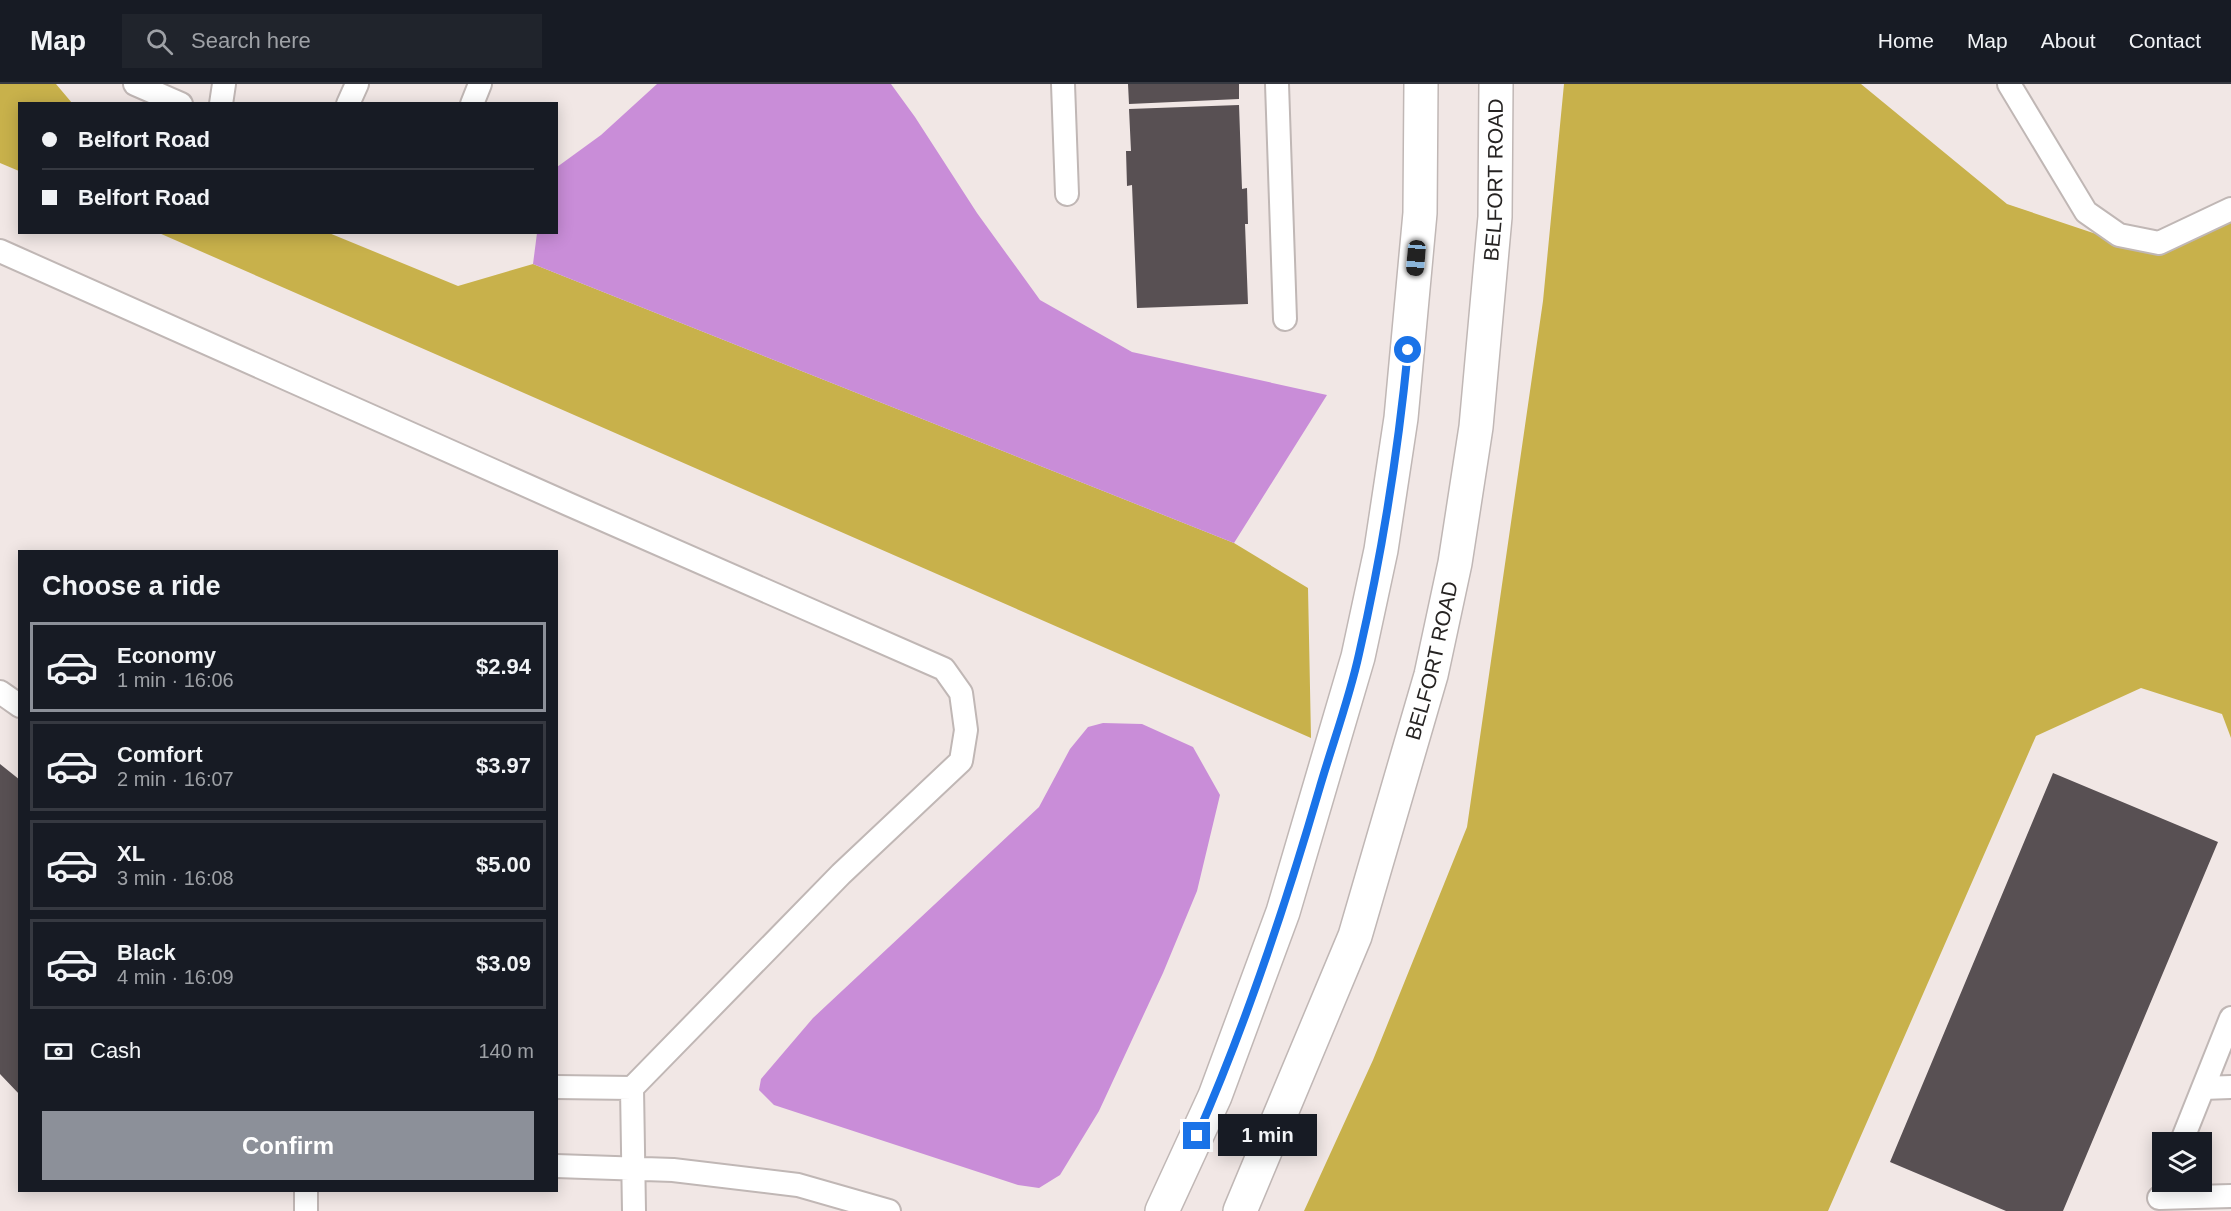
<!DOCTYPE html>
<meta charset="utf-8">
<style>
body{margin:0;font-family:Helvetica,sans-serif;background:#20242c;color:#f1f3f6;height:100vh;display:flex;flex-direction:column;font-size:22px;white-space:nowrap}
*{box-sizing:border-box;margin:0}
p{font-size:20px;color:#9ea1a6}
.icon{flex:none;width:33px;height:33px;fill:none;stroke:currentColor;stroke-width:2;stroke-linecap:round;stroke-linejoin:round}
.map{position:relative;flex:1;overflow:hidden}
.drawer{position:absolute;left:18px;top:466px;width:540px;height:642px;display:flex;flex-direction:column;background:#171b24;border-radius:0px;box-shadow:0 3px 15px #0003}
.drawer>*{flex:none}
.banner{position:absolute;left:18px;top:18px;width:540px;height:132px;border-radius:0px;box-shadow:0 3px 15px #0003;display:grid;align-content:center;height:132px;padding:0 24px;background:#171b24}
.buttons{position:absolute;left:2152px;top:1048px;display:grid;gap:12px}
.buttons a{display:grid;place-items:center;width:60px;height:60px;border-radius:0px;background:#171b24;box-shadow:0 3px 15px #0003;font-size:30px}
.end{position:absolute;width:27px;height:27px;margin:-14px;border:8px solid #1a73e8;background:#fff;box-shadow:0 0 0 3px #fff}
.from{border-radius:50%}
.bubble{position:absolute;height:42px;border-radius:0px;background:#171b24;box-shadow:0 3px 15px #0003;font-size:20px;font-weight:600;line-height:42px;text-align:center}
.car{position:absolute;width:18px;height:36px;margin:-18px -9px;border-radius:8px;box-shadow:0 0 4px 2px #0007;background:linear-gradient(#222 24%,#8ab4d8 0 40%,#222 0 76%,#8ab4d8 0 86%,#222 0)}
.banner b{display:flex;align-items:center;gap:21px;height:57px;font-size:22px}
.banner b+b{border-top:2px solid #363941}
.banner i{width:15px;height:15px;background:#f1f3f6}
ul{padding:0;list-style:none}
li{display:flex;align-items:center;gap:18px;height:90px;margin:0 12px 9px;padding:0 12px;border:3px solid #363941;border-radius:0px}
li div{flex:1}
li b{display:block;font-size:22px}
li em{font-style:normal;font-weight:600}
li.selected{border-color:#8c9099}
li>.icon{width:54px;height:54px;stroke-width:1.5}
h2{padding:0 24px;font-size:27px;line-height:72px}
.pay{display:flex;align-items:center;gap:15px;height:66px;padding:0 24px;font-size:22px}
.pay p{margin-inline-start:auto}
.cta{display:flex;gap:12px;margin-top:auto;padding:12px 24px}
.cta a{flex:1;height:69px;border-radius:0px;background:#8c9099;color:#fff;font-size:24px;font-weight:600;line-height:69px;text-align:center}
header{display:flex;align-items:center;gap:36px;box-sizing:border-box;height:84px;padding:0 30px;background:#171b24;border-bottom:2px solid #363941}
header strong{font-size:28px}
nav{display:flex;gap:33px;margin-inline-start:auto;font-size:21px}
.search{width:420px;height:54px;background:#20242c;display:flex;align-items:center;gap:15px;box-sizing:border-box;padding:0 21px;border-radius:0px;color:#9ea1a6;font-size:22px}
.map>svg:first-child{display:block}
.forest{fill:#c8b14b}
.water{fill:#c98dd8}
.building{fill:#585053}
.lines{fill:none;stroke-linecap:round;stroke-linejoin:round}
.lane-casing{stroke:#c0b7b5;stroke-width:26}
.secondary-casing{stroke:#c0b7b5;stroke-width:36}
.lane{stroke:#fff;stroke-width:22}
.secondary{stroke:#fff;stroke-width:33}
.route{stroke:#1a73e8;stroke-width:8}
.labels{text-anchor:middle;stroke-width:6;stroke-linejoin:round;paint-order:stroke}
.street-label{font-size:21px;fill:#262322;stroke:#fef4f2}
</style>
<header>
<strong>Map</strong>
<div class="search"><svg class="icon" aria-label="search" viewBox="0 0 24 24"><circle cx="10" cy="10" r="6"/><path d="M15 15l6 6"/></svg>Search here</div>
<nav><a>Home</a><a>Map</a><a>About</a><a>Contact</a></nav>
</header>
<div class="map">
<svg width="2231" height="1127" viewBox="0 0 2231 1127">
<rect width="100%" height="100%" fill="#f1e7e5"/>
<path class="forest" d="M0,0h56l16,19 -52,1 -1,67 -19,-8z
M1564,0h297l146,120 125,42 99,-28v520l-9,-24 -81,-26 -105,48 -208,475h-524l69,-151 94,-233 76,-526z
M159,149h170l129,53 75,-22 701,279 74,45 3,150z"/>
<path class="water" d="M657,0h234l24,33 62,96 63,87 92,52 195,43 -93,148 -701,-279 4,-31 19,-1 1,-65 44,-32z
M1103,639l39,1 51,23 27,48 -23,96 -34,82 -64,138 -39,64 -21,13 -21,-3 -244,-80 -15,-15 2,-11 52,-61 226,-211 31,-58 18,-22z"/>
<path class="building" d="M1128,0h111v15l-110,5z
M1239,21l3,84 5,-1 1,36h-3l3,80 -111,4 -5,-123 -5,1 -1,-35h5l-2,-42z
M0,680l20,16v315l-20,-21z
M2053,689l165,69 -155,369h-57l-116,-49z"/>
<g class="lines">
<g class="lane-casing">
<path id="lane" d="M135,0l46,20
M1063,0l4,110
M1277,0l8,235
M2009,0l77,128 33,23 40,8 72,-34
M221,20l3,-20
M348,20l9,-20
M472,20l8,-20
M0,167l568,253 376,165 17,24 5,37 -5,31 -120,113 -209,214 -76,-1
M0,608l20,14
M632,1004l2,123
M2203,1004l28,-1
M2181,1059l50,-125
M556,1082l117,4 125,15 91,26
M306,1107v20
M2159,1114l72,-2"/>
</g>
<g class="secondary-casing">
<g id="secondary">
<path d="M1162,1127l53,-115 68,-184 75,-255 23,-107 20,-132 19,-205 1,-129"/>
<path id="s1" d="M1240,1127l115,-275 76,-261 24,-112 21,-136 19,-210 1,-133"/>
</g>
</g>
<use href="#lane" class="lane"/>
<use href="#secondary" class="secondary"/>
</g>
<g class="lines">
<path class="route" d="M1197,1052c49,-112 88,-229 122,-346 13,-45 30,-90 40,-136 23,-100 39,-202 49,-304"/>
</g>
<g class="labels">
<g class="street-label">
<text dy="7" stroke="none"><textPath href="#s1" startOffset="1070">BELFORT ROAD</textPath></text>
<text dy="7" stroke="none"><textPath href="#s1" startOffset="584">BELFORT ROAD</textPath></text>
</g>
</g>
</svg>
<div class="buttons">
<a><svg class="icon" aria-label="layers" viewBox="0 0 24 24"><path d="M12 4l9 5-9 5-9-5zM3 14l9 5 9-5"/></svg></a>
</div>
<i class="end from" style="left:1408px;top:266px"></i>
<i class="end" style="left:1197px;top:1052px"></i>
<div class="bubble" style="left:1218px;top:1030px;width:99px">1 min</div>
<i class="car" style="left:1416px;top:174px;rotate:185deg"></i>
<div class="banner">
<b><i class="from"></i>Belfort Road</b>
<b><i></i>Belfort Road</b>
</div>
<section class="drawer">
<h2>Choose a ride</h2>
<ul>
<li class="selected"><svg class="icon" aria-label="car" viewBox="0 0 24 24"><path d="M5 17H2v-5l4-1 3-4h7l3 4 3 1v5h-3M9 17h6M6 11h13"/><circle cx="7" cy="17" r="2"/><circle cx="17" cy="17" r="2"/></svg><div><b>Economy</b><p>1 min · 16:06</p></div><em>$2.94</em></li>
<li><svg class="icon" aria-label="car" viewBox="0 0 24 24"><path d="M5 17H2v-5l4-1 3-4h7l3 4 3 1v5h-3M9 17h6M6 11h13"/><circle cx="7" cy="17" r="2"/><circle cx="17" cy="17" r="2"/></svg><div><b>Comfort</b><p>2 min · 16:07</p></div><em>$3.97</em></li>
<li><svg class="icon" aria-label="car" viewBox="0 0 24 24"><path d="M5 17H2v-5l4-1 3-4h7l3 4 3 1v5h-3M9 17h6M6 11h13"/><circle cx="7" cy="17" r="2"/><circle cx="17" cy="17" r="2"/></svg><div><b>XL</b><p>3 min · 16:08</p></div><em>$5.00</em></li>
<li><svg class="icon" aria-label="car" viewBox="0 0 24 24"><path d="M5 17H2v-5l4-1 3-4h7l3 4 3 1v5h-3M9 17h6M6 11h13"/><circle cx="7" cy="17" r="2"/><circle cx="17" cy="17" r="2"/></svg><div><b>Black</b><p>4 min · 16:09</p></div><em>$3.09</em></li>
</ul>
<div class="pay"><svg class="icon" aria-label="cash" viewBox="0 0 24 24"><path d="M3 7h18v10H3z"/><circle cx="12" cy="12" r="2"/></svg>Cash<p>140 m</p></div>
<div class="cta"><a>Confirm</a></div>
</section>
</div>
